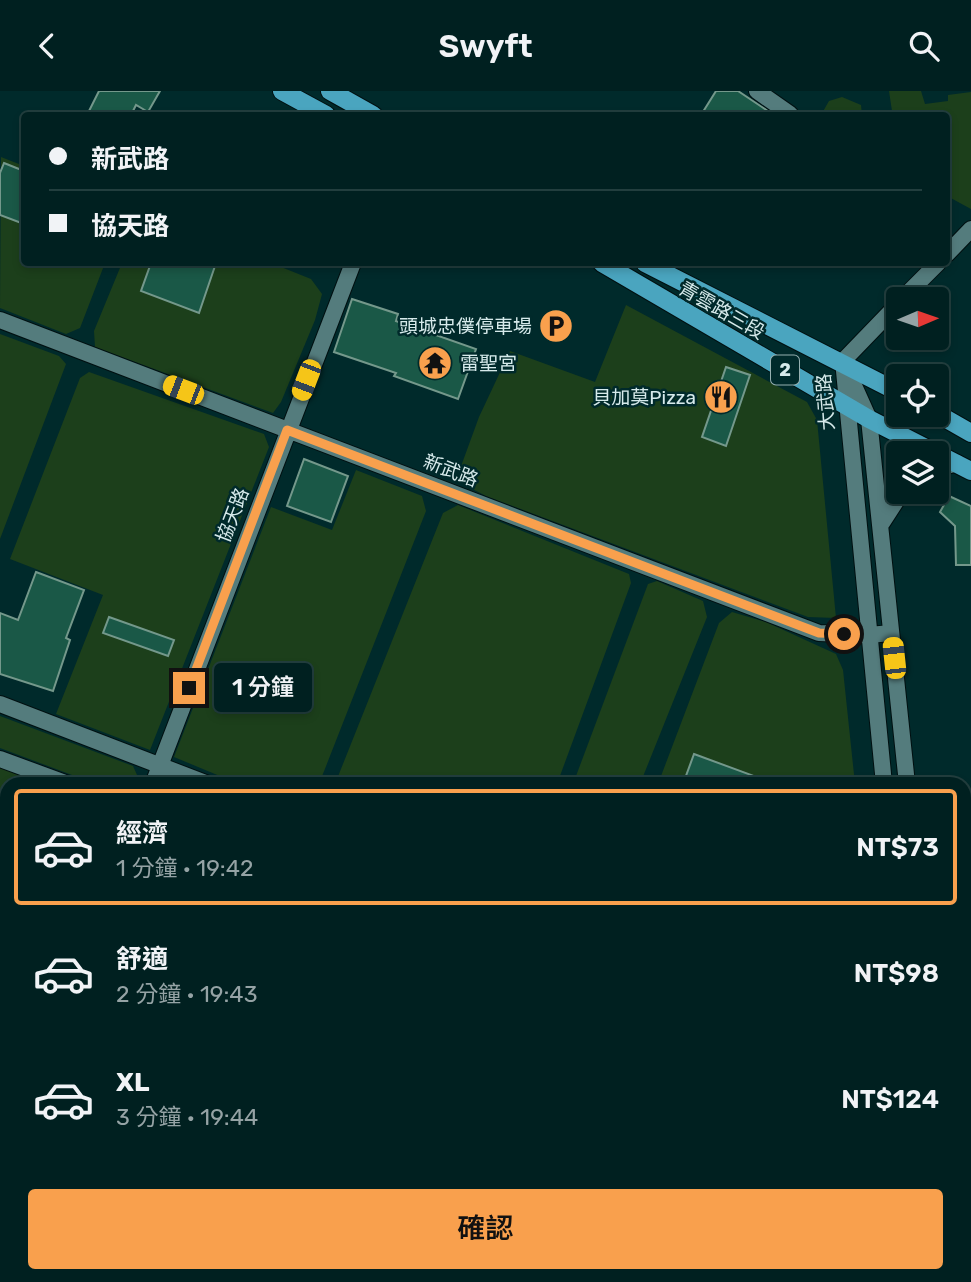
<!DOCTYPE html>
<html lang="zh-TW">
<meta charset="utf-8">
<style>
body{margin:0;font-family:Rubik,"Noto Sans TC",sans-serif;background:#0e2d2d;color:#f1f3f6;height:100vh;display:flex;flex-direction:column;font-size:26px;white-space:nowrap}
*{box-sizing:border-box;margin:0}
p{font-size:23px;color:#95a3a5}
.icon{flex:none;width:38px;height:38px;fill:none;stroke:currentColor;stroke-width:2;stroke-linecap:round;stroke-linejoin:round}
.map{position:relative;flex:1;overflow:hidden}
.panel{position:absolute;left:0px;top:686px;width:971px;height:506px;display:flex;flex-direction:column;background:#002020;border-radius:21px 21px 0 0;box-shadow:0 4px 10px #0003,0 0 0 2px #223e3e}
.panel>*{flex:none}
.guide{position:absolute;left:21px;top:21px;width:929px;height:154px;border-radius:7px;box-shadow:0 4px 10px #0003,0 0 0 2px #223e3e;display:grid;align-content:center;height:154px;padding:0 28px;background:#002020}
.needle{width:46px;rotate:88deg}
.fabs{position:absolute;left:886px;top:196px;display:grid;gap:14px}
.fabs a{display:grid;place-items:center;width:63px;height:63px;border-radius:7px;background:#002020;box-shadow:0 4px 10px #0003,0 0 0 2px #223e3e;font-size:35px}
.end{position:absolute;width:32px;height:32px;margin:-16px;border:9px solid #f9a04d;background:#111;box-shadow:0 0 0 4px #111}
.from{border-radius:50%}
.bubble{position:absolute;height:49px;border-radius:7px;background:#002020;box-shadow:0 4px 10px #0003,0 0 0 2px #223e3e;font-size:23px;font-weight:600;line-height:49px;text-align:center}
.car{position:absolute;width:21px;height:42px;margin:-21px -10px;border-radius:9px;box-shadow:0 0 5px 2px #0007;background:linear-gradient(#f5c518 24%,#345 0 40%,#f5c518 0 76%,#345 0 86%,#f5c518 0)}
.guide b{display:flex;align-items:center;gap:24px;height:66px;font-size:26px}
.guide b+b{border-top:2px solid #223e3e}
.guide i{width:18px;height:18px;background:#f1f3f6}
ul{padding:12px 0 0;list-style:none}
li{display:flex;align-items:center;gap:21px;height:116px;margin:0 14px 10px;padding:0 14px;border:4px solid transparent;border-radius:7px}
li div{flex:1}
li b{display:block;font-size:26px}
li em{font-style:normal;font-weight:600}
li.current{border-color:#f9a04d}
li>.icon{width:63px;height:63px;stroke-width:1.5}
.primary-button{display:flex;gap:14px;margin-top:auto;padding:14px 28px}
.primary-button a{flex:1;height:80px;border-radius:7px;background:#f9a04d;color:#111;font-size:28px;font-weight:600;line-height:80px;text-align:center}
header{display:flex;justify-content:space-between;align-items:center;height:91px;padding:0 28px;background:#002020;font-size:32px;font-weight:600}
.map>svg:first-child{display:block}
.green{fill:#1c3f1b}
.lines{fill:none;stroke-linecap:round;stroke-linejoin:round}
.river{stroke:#064581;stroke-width:38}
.building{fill:#1a5847;stroke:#74988b;stroke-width:2}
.minor-casing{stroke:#001011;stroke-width:18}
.tertiary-casing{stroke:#001011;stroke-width:20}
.primary-casing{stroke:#001011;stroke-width:20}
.minor{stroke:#547c7d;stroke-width:16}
.tertiary{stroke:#547c7d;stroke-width:18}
.primary{stroke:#4aa5bf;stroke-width:18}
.route{stroke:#f9a04d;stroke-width:9}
.labels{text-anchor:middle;stroke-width:5;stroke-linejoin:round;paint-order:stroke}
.shield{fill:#002a2b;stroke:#96b0b1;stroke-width:2}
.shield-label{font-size:18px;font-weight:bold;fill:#d6eaeb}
.street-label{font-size:19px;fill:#d6eaeb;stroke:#002a2b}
.poi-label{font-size:19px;fill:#d6eaeb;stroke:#002a2b;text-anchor:end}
</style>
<header><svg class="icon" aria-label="back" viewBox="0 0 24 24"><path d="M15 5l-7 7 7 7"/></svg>Swyft<svg class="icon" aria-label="search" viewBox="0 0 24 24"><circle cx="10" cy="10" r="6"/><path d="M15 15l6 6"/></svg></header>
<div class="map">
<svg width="971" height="1191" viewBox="0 0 971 1191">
<rect width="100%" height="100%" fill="#002a2b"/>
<path class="green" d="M889,0h32l4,13 23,-3v-6l23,-3v117l-24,-13v-81h-68v-2l13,-2z
M842,6l19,8 1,10h-41l8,-14z
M1,66l23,9v97h81l-25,65 -14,6 -66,-26z
M122,172h149l40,16 11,15 -7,26 -34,82 -8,11 -178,-66 -1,-16z
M626,214l181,97 10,18 19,198 -28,-1 -322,-121 -21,-11 -5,-16 19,-52 31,-66 85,31z
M0,243l59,22 7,8 -66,175z
M89,281l175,62 5,13 -119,303 -94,-36 47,-119 -93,-36 70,-181z
M356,379l66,26 4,15 -107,273h-80l-65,-27 97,-250 61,23z
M458,414l171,69 2,9 -74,201h-222l108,-271z
M657,490l46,20 4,16 -67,167h-67l75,-200z
M732,521l34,10 70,32 7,16 12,114h-197l61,-161z
M0,625l133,50 4,9 -1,9h-40l-96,-36z
M0,676l43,17h-36v360l-7,5z
M268,1185h106l-3,6h-87z
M387,1185h161l-3,6h-161z
M692,1185h217l1,6h-220z"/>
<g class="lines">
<path class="river" d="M0,1123l7,3
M147,1185l14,6"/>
</g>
<path class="building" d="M99,0h61l-12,21 -12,-7 -5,10h-44z
M716,0h22l36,24h-73z
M4,72l20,8v53l-24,-9v-42z
M151,172h54l10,3 -16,47 -58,-22z
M352,208l46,15 -2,7 80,28 -18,50 -64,-23 2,-3 -62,-21z
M726,276l24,8 -24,71 -24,-9z
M304,368l44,17 -17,46 -44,-16z
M949,405l22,10v59h-15l-1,-39 -15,-14z
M36,481l48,18 -18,48 4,2 -17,51 -53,-17v-61l18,7z
M109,526l65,23 -6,16 -65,-23z
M694,663l76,28v2h-87z"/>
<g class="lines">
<g class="minor-casing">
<path id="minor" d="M757,0l33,23
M947,163l24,-25
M902,208l36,-36
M0,229l819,313 50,2 22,-2
M843,270l26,58 38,365
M843,270l55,-57
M844,280l40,413
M936,378l21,-6
M882,432l20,-31
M0,613l208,80
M0,668l68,25
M153,693l200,-521
M964,947l7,-1
M964,1004l7,-2
M0,1114l7,-21
M937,1185v6
M959,1185l1,6
M679,1191l3,-6"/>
</g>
<g class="tertiary-casing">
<path id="tertiary" d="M0,1163l7,3
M0,1185l14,6
M48,1185l13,6"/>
</g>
<g class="primary-casing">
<path id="primary" d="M282,0l44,24
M330,0l43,24
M602,172l267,156 102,52
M645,172l253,129
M936,322l35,20"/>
</g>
<use href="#minor" class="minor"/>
<use href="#tertiary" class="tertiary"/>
<use href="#primary" class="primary"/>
</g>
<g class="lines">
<path class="route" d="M189,597l98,-258 532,203 25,1"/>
</g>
<defs>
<g id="parking-disc" transform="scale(1.75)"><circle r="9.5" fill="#f9a04d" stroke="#002a2b"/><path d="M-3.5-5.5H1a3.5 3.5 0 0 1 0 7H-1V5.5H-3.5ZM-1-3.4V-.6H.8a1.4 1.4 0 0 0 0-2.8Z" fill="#111"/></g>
<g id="temple-disc" transform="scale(1.75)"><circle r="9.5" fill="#f9a04d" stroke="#002a2b"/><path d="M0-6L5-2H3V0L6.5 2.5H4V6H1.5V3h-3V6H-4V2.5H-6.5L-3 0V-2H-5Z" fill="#111"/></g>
<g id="restaurant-disc" transform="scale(1.75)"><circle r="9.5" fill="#f9a04d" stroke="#002a2b"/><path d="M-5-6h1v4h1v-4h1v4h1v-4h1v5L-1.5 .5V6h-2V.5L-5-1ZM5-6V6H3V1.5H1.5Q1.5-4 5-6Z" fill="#111"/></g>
</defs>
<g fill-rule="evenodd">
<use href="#parking-disc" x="556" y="235"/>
<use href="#temple-disc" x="435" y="272"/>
<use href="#restaurant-disc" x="721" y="306"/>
</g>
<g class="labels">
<rect class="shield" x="771" y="264.5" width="28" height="29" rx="5"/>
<g class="shield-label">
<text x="785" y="285">2</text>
</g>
<g class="street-label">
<text transform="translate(722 219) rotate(30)" y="7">青雲路三段</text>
<text transform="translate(825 311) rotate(-94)" y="7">大武路</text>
<text transform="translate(451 379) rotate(21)" y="7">新武路</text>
<text transform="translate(232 424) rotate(-69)" y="7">協天路</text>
</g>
<g class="poi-label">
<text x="532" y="242">頭城忠僕停車場</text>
<text x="460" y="279" text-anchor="start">雷聖宮</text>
<text x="696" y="313">貝加莫Pizza</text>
</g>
</g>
</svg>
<div class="fabs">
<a><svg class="needle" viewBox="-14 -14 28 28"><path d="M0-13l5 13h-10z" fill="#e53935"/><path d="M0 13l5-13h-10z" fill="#95a3a5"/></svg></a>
<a><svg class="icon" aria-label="locate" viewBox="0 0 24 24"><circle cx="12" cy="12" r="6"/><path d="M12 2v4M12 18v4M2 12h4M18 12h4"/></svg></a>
<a><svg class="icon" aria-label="layers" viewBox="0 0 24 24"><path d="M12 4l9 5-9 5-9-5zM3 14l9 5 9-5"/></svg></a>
</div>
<i class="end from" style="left:844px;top:543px"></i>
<i class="end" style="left:189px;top:597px"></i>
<div class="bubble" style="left:214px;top:572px;width:98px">1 分鐘</div>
<i class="car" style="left:306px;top:289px;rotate:201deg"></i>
<i class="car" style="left:183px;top:299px;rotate:291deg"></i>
<i class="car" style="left:894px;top:567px;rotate:354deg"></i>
<div class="guide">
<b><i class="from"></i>新武路</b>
<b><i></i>協天路</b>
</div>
<section class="panel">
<ul>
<li class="current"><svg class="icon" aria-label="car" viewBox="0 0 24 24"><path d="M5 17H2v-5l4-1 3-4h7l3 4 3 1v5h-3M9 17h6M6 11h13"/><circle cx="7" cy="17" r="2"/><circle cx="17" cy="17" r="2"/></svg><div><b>經濟</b><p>1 分鐘 · 19:42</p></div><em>NT$73</em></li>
<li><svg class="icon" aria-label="car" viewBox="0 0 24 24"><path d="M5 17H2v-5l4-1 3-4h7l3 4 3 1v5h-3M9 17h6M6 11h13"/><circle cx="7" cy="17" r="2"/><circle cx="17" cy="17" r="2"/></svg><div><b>舒適</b><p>2 分鐘 · 19:43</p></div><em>NT$98</em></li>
<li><svg class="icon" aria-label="car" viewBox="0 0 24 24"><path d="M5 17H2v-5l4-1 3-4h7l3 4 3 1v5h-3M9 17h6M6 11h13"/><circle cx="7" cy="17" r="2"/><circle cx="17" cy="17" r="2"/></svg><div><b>XL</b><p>3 分鐘 · 19:44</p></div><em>NT$124</em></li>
</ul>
<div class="primary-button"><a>確認</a></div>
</section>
</div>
